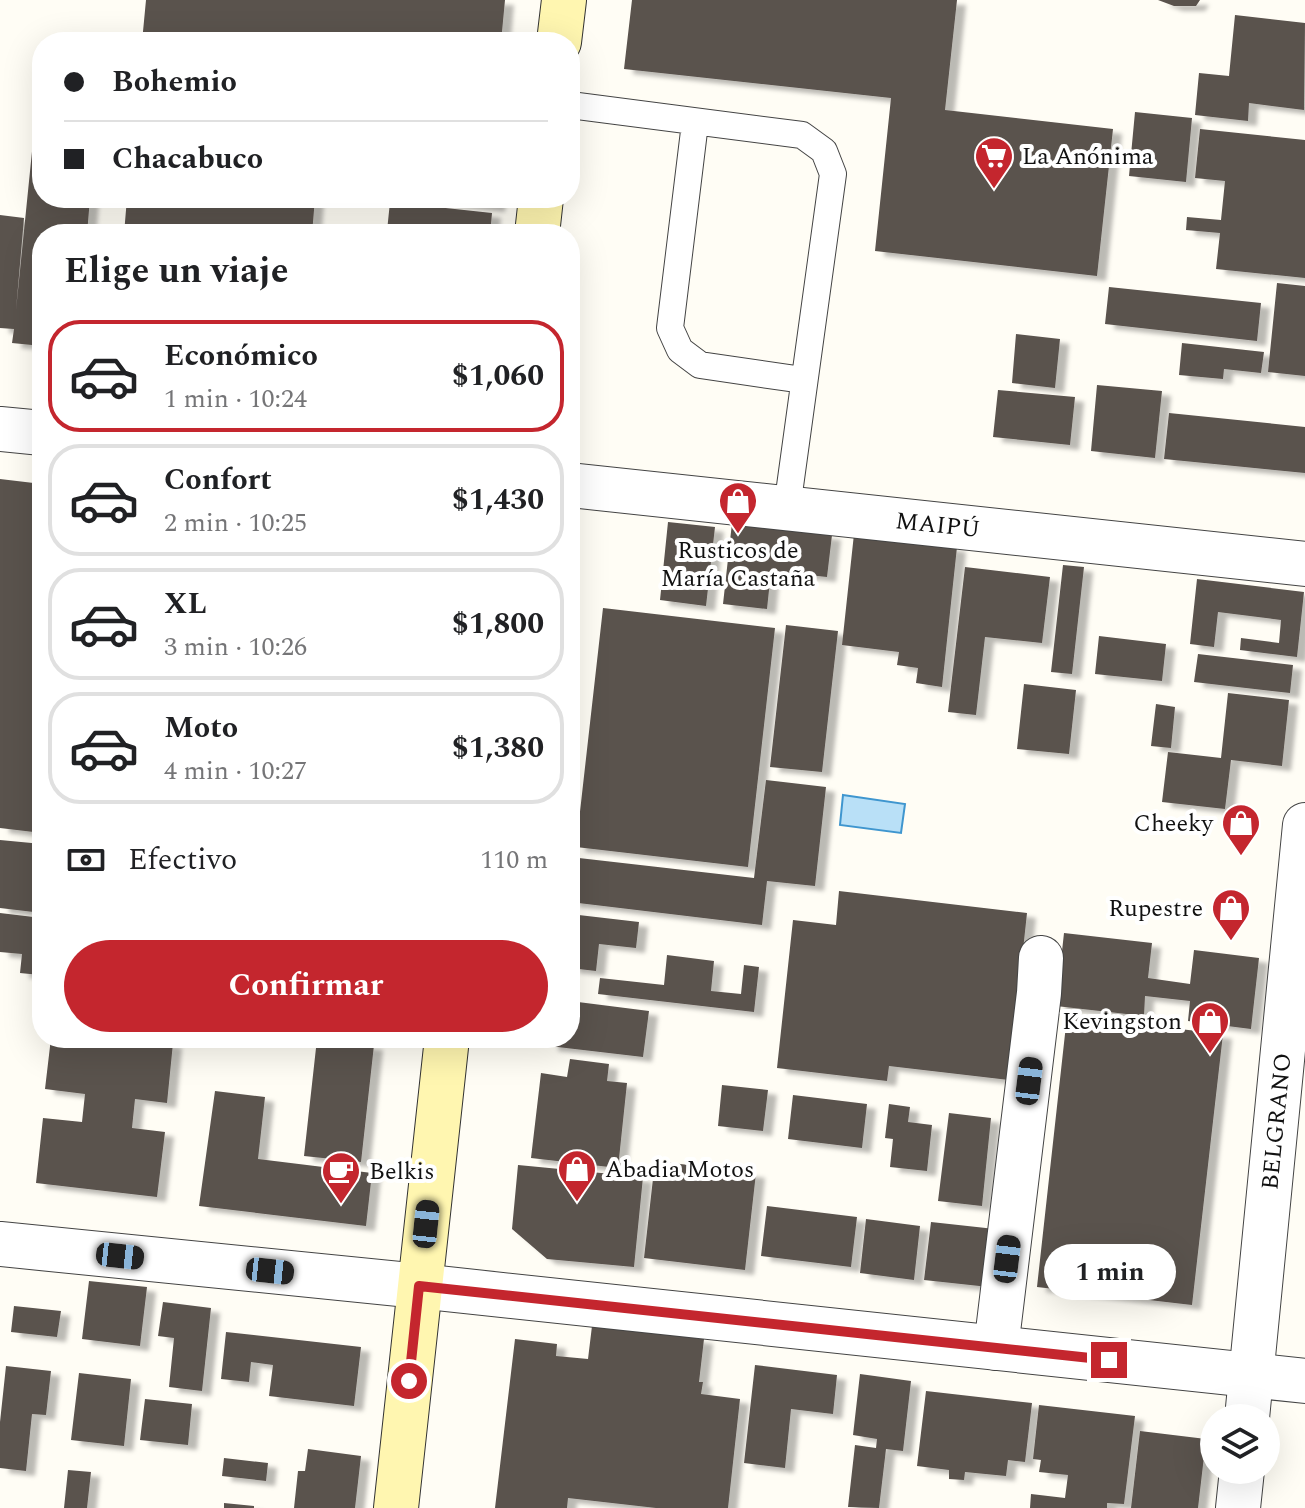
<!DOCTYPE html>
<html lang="es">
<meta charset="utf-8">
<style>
body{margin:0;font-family:Spectral,serif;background:#f6f6f6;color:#202124;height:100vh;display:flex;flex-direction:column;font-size:30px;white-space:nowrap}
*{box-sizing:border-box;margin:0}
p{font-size:26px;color:#757577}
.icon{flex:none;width:44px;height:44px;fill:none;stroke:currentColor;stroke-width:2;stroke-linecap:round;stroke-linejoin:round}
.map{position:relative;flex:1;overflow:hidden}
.panel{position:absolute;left:32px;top:224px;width:548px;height:824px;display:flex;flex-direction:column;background:#fff;border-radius:32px;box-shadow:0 8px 32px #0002}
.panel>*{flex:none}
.hud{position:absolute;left:32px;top:32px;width:548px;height:176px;border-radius:32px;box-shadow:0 8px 32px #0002;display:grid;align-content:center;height:176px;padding:0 32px;background:#fff}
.fabs{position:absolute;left:1200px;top:1404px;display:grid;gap:16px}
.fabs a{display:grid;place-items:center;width:80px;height:80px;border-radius:50%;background:#fff;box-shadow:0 8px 32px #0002;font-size:40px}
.end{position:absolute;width:36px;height:36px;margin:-18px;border:10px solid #c4262e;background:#fff;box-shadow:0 0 0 4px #fff}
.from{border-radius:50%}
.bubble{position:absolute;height:56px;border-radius:28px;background:#fff;box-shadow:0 8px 32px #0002;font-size:26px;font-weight:700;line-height:56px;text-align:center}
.car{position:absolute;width:24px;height:48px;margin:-24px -12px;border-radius:10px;box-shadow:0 0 6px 2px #0007;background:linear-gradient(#222 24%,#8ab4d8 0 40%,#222 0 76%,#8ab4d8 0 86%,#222 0)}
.hud b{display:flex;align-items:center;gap:28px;height:76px;font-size:30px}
.hud b+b{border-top:2px solid #e0e0e0}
.hud i{width:20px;height:20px;background:#202124}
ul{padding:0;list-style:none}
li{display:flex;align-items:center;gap:24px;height:112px;margin:0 16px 12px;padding:0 16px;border:4px solid #e0e0e0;border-radius:32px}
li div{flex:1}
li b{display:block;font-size:30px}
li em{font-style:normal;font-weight:700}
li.active{border-color:#c4262e}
li>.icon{width:72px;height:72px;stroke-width:1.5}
h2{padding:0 32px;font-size:36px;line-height:96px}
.pay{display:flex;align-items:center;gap:20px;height:88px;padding:0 32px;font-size:30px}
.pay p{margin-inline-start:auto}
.button{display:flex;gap:16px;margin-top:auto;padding:16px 32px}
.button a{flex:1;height:92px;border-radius:48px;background:#c4262e;color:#fff;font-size:32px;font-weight:700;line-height:92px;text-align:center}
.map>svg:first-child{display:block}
.water{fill:#b9e0f7;stroke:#3f96cf;stroke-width:2}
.building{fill:#5a524d;filter:url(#shadow)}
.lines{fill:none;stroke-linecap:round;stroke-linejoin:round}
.lane-casing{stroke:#444;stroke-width:28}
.street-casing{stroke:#444;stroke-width:46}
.secondary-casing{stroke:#333;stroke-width:46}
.lane{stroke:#fff;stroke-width:26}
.street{stroke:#fff;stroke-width:44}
.secondary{stroke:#fff6b0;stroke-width:44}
.route{stroke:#c4262e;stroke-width:10}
.labels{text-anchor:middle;stroke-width:8;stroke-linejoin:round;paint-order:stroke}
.poi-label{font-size:24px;fill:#111;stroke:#fff;text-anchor:start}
.street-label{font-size:24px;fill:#111;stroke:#fff}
</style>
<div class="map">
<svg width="1305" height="1508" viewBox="0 0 1305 1508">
<defs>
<filter id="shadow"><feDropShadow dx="9" dy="5" stdDeviation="2" flood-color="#0004"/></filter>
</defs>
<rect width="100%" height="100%" fill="#fffdf5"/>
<path class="water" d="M843,795l62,9 -4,29 -61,-8z"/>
<path class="building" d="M146,0h359l-4,42h-359z
M632,0h325l-12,110 168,19 -16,147 -222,-25 16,-153 -267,-29z
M1158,0h42l-4,6h-22z
M1235,15l70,8 -1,87 -55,-7 -1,18 -53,-6 4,-42 30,3z
M37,102h5v96h48l-3,36h-45v112l-30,-3 2,-14 -14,-1v-113l24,3 -8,92z
M1135,112l57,6 -6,64 -57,-6z
M1200,129l105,11v138l-89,-9 4,-36 -34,-3 1,-13 34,3 4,-39 -30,-3z
M127,198h188l-3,36h-188z
M429,198h68l-1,9 -67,-7z
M390,202l102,11 -2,21h-72l-31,-3z
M1277,283l28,3v90l-37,-4z
M1109,287l152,16 -4,38 -152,-17z
M1016,334l44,5 -5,49 -43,-5z
M1182,343l82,9 -3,21 -37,-4 -1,10 -44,-4z
M1097,385l65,6 -7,67 -64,-7z
M998,390l77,7 -5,48 -77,-8z
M1169,413l136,14v46l-141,-14z
M0,479l42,5v349l-42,-5z
M668,522l47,5 -9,79 -46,-6z
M732,523l100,12 -5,42 -56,-6 -4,38 -44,-5z
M854,534l103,13 -15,140 -26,-4 2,-15 -21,-3 2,-13 -57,-7z
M1063,565l21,2 -12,107 -21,-2z
M965,567l85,10 -8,66 -57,-6 -9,78 -28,-3z
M1197,579l107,13 -7,65 -57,-7 1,-12 38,5 2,-23 -63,-8 -4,35 -24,-3z
M603,608l172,20 -27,239 -172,-20z
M786,625l52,6 -16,141 -52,-5z
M1099,636l67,8 -4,37 -67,-7z
M1198,654l95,11 -3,28 -96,-11z
M1024,684l52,6 -7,64 -52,-5z
M1228,693l61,7 -7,66 -51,-6 -6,49 -63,-7 6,-50 53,6z
M1156,704l19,3 -4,41 -20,-2z
M766,780l60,7 -11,99 -48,-5 -5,44 -192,-23v-45l184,21z
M0,840l42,4v69l-42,-5z
M839,891l188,22 -18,167 -120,-14 -2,15 -110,-13 16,-148 43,5z
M0,913l42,5 -2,57 -20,-2 2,-19 -22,-2z
M570,914l69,8 -3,26 -37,-4 -3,27 -26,-3z
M1064,933l88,10 -4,35 42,6 4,-34 65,8 -8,71 -63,-8 2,-20 -45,-5 -1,20 -88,-10z
M667,955l47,6 -3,30 30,3 3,-29 15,2 -5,45 -156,-18 2,-16 64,7z
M570,1001l79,10 -6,46 -94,-11 1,-8h20z
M1067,1016l156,18 -31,271 -155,-18z
M51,1038h80l42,5 -6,60 -32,-4 -3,29 33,4 -8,65 -121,-14 7,-65 39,4 3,-28 -40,-5z
M317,1039l57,6 -13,117 -57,-6z
M570,1059l39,5 -2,17 20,2 -9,85 -87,-10 10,-85 26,4z
M722,1085l46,5 -5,41 -45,-5z
M215,1091l50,6 -7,62 114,14 -6,53 -167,-20z
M793,1095l74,9 -5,44 -74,-9z
M889,1104l21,3 -2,15 24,3 -5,46 -37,-4 3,-28 -8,-1z
M949,1113l42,5 -9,88 -44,-5z
M655,1161l101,12 -11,97 -101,-12z
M518,1165l125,12 -9,90 -87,-8 -35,-30z
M767,1206l90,11 -6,50 -90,-11z
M866,1219l54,7 -6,54 -54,-7z
M931,1222l73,8 -6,58 -74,-8z
M89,1281l58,6 -7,59 -58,-7z
M163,1302l48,6 -9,83 -33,-4 5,-49 -16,-2z
M14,1306l47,5 -4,26 -46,-5z
M592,1326l112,13 -5,43h4l-2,12 39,5 -12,109h-72l-88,-10 -1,10h-72l20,-169 42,5 -1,12 32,3z
M226,1332l135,15 -7,59 -85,-10 4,-31 -22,-3 -2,20 -28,-3z
M755,1365l82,10 -4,39 -42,-5 -6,59 -41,-5z
M6,1366l45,5 -5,44 -14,-1 -6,57 -26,-3v-46z
M79,1373l52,6 -7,67 -53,-6z
M860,1374l51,7 -8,70 -17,-2 -7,59 -31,-1 7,-62 21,3 1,-9 -24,-4z
M926,1391l106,12 -7,59 -17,-2 -2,16 -41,-4 -1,8 -15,-1v-9l-32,-4z
M145,1399l47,5 -4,41 -48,-5z
M1039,1405l96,11 -11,88 -17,-1v5h-77l1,-14 34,4 3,-23 -29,-3 2,-12 -8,-1z
M1140,1431l66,8 -8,69h-67z
M308,1449l53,7 -6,52h-61l4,-37h7z
M224,1458l44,5 -2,18 -44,-5z
M68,1470l23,2 -4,36h-23z
M224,1503l30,3v2h-30z"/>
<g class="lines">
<g class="lane-casing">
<path id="lane" d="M570,105l232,30 22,16 9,23 -46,334
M695,123l-25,205 10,22 20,15 103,15"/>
</g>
<g class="street-casing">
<g id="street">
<path d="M0,429l42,4"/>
<path id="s1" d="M570,485l735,79"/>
<path d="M0,1244l419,42 886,95"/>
<path d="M996,1348l43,-355 2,-35"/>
<path id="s2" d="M1247,1418l58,-593"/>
<path d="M1238,1508l4,-38"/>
</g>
</g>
<g class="secondary-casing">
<path id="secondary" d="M559,42l5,-42
M537,234l4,-36
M396,1508l51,-470"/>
</g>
<use href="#lane" class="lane"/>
<use href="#street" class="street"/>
<use href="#secondary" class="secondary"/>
</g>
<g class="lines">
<path class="route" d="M409,1381l10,-95 690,74"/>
</g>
<defs>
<g id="supermarket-pin" transform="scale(2)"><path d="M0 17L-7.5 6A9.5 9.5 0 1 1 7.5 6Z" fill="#c4262e" stroke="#fff"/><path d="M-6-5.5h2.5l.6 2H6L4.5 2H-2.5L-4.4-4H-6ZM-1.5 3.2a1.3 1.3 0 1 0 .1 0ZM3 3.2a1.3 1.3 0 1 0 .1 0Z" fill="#fff"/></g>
<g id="shop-pin" transform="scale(2)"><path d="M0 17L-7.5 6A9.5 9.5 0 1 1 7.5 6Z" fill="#c4262e" stroke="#fff"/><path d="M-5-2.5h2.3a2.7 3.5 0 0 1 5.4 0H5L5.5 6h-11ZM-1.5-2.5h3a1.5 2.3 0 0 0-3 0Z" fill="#fff"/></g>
<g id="cafe-pin" transform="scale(2)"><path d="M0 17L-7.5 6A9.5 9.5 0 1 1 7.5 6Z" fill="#c4262e" stroke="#fff"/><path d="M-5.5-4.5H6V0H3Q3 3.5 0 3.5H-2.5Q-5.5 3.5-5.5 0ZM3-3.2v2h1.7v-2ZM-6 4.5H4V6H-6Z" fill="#fff"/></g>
</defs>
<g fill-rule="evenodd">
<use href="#supermarket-pin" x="994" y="156"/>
<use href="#shop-pin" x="738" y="501"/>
<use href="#shop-pin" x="1241" y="823"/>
<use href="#shop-pin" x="1231" y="908"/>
<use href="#shop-pin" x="1210" y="1021"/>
<use href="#shop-pin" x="577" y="1169"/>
<use href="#cafe-pin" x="341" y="1171"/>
</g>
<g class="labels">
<g class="poi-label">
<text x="1022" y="164">La Anónima</text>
<text x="738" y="558" text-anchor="middle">Rusticos de<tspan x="738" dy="28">María Castaña</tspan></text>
<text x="1213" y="831" text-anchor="end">Cheeky</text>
<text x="1203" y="916" text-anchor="end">Rupestre</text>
<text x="1182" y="1029" text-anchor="end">Kevingston</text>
<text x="605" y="1177">Abadia Motos</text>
<text x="369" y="1179">Belkis</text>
</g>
<g class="street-label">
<text dy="8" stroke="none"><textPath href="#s1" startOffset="370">MAIPÚ</textPath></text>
<text dy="8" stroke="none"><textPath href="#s2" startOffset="298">BELGRANO</textPath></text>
</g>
</g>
</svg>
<div class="fabs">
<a><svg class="icon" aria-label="layers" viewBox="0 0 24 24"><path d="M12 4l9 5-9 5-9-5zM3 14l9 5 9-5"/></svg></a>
</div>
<i class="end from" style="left:409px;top:1381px"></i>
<i class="end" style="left:1109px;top:1360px"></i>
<div class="bubble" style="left:1044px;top:1244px;width:132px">1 min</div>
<i class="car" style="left:1029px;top:1081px;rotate:7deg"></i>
<i class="car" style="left:426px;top:1224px;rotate:6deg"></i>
<i class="car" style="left:120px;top:1256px;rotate:96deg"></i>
<i class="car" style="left:1007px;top:1259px;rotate:7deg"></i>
<i class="car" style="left:270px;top:1271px;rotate:96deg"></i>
<div class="hud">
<b><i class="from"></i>Bohemio</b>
<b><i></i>Chacabuco</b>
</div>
<section class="panel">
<h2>Elige un viaje</h2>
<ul>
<li class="active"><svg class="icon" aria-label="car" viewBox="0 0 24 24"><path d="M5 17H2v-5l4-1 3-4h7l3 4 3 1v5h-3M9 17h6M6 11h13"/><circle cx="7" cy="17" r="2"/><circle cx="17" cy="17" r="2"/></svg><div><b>Económico</b><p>1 min · 10:24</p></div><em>$1,060</em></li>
<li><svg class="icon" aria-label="car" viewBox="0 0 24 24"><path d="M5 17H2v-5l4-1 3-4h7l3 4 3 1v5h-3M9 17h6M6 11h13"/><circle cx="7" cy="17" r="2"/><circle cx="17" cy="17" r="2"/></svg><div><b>Confort</b><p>2 min · 10:25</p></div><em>$1,430</em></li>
<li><svg class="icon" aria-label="car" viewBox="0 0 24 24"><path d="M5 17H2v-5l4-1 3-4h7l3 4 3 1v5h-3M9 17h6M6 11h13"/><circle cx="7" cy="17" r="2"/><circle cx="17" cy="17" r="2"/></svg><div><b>XL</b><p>3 min · 10:26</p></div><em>$1,800</em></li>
<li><svg class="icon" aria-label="car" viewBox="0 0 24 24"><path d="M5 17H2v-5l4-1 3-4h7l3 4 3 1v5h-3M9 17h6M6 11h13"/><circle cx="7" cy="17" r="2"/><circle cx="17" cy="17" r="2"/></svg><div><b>Moto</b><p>4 min · 10:27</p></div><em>$1,380</em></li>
</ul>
<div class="pay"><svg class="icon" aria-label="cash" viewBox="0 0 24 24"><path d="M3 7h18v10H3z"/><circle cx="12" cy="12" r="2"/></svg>Efectivo<p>110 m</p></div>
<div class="button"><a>Confirmar</a></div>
</section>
</div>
